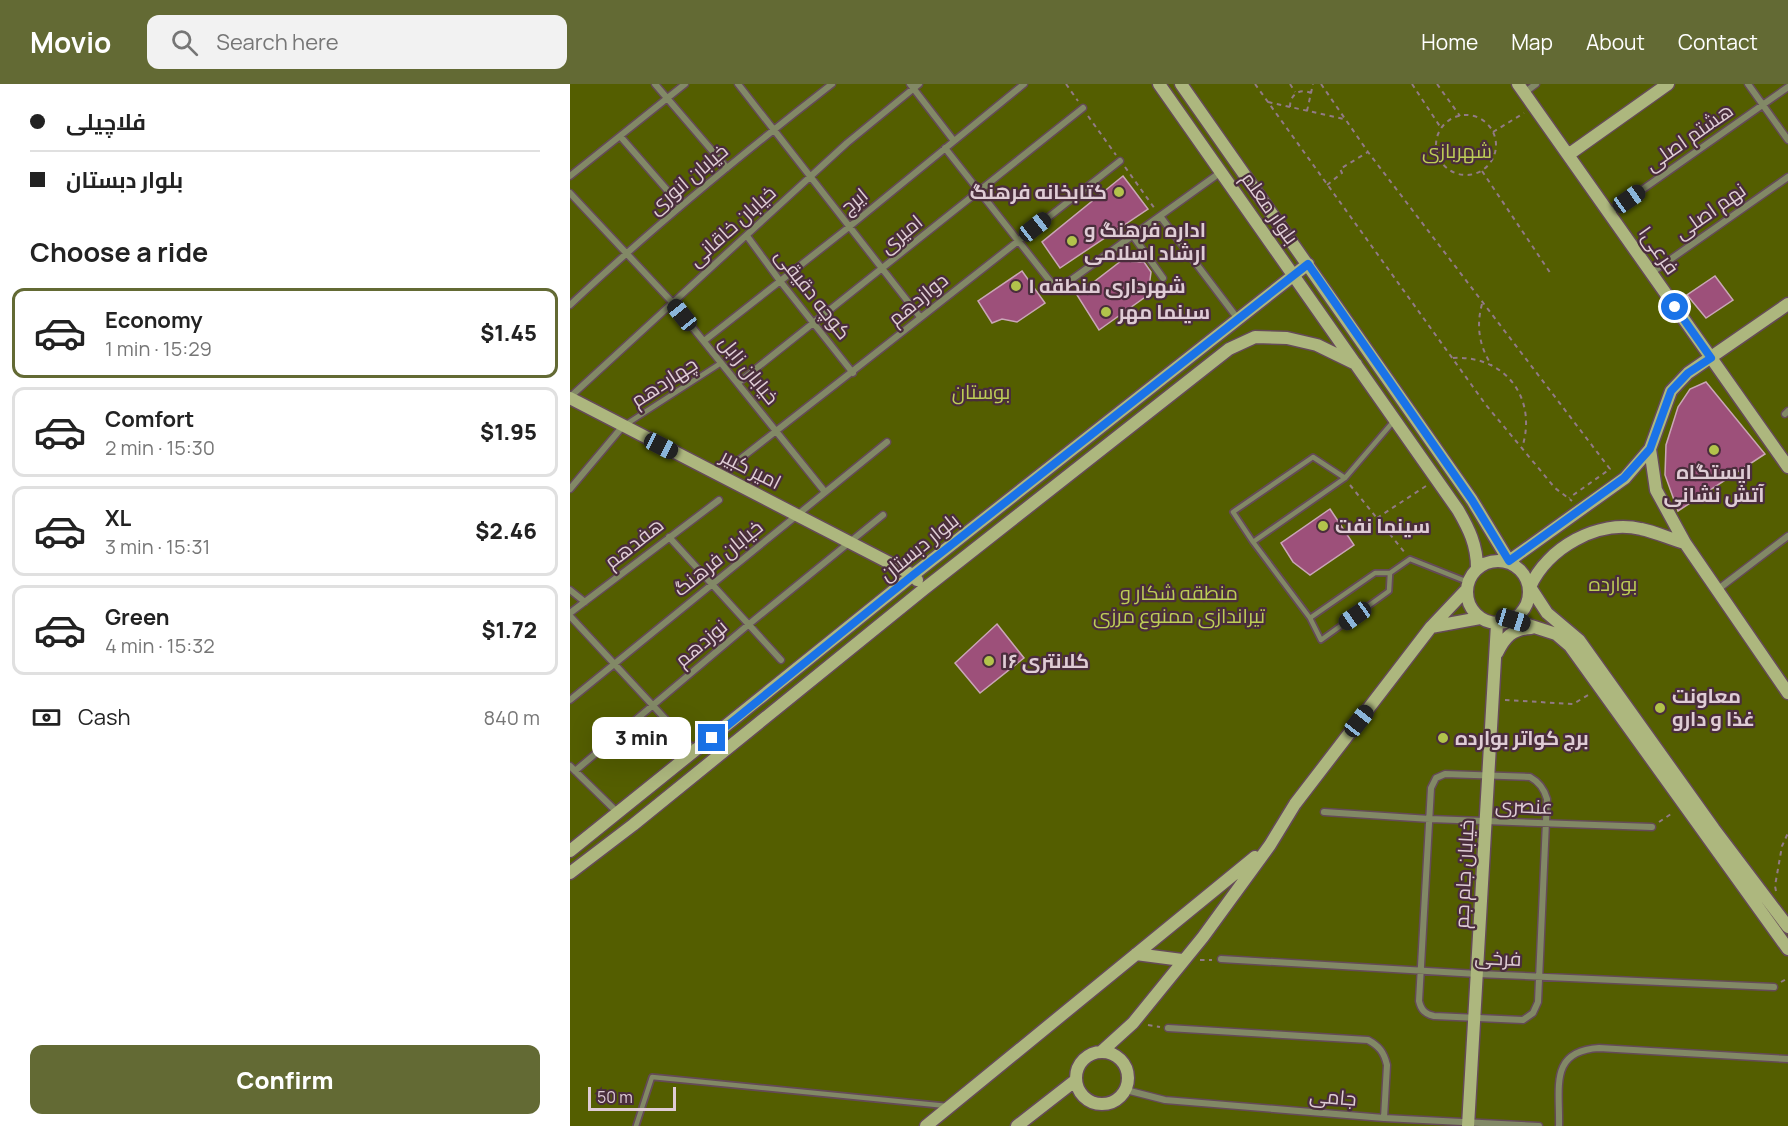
<!DOCTYPE html>
<meta charset="utf-8">
<style>
body{margin:0;font-family:Manrope,Cairo,sans-serif;background:#f2f2f2;color:#222;height:100vh;display:flex;flex-direction:column;font-size:22px;white-space:nowrap}
*{box-sizing:border-box;margin:0}
p{font-size:20px;color:#767676}
.icon{flex:none;width:33px;height:33px;fill:none;stroke:currentColor;stroke-width:2;stroke-linecap:round;stroke-linejoin:round}
.map{position:relative;flex:1;overflow:hidden}
.panel{display:flex;flex-direction:column;background:#fff;width:570px}
.panel>*{flex:none}
.hud{display:grid;align-content:center;height:132px;padding:0 30px;background:#fff}
.scale{position:absolute;left:18px;bottom:15px;width:88px;box-sizing:border-box;padding-left:6px;border:3px solid #dfccd5;border-top:0;font-size:16px;line-height:21px;white-space:nowrap;color:#dfccd5;-webkit-text-stroke:4px #4a2d3c;paint-order:stroke}
.end{position:absolute;width:27px;height:27px;margin:-14px;border:8px solid #1a73e8;background:#fff;box-shadow:0 0 0 3px #fff}
.from{border-radius:50%}
.bubble{position:absolute;height:42px;border-radius:12px;background:#fff;box-shadow:0 6px 24px #0002;font-size:20px;font-weight:800;line-height:42px;text-align:center}
.car{position:absolute;width:18px;height:36px;margin:-18px -9px;border-radius:8px;box-shadow:0 0 4px 2px #0007;background:linear-gradient(#222 24%,#8ab4d8 0 40%,#222 0 76%,#8ab4d8 0 86%,#222 0)}
.hud b{display:flex;align-items:center;gap:21px;height:57px;font-size:22px}
.hud b+b{border-top:2px solid #e0e0e0}
.hud i{width:15px;height:15px;background:#222}
ul{padding:0;list-style:none}
li{display:flex;align-items:center;gap:18px;height:90px;margin:0 12px 9px;padding:0 18px;border:3px solid #e0e0e0;border-radius:12px}
li div{flex:1}
li b{display:block;font-size:22px}
li em{font-style:normal;font-weight:800}
li.on{border-color:#636a34}
li>.icon{width:54px;height:54px;stroke-width:1.5}
h2{padding:0 30px;font-size:27px;line-height:72px}
.pay{display:flex;align-items:center;gap:15px;height:66px;padding:0 30px;font-size:22px}
.pay p{margin-inline-start:auto}
.cta{display:flex;gap:12px;margin-top:auto;padding:12px 30px}
.cta a{flex:1;height:69px;border-radius:12px;background:#636a34;color:#fff;font-size:24px;font-weight:800;line-height:69px;text-align:center}
header{display:flex;align-items:center;gap:36px;box-sizing:border-box;height:84px;padding:0 30px;background:#636a34;color:#fff}
header strong{font-size:28px}
nav{display:flex;gap:33px;margin-inline-start:auto;font-size:21px}
.search{width:420px;height:54px;background:#f2f2f2;display:flex;align-items:center;gap:15px;box-sizing:border-box;padding:0 21px;border-radius:12px;color:#767676;font-size:22px}
main{display:flex;flex:1;min-height:0}
.map>svg:first-child{display:block}
.green{fill:#545e00}
.building{fill:#9d507a;stroke:#caa6b7;stroke-width:1.5}
.lines{fill:none;stroke-linecap:round;stroke-linejoin:round}
.lane-casing{stroke:#654a58;stroke-width:8}
.street-casing{stroke:#654a58;stroke-width:9}
.secondary-casing{stroke:#654a58;stroke-width:15}
.path{stroke:#927a86;stroke-width:2;stroke-dasharray:4.5 4.5;stroke-linecap:butt}
.lane{stroke:#828966;stroke-width:4.5}
.street{stroke:#828966;stroke-width:6}
.secondary{stroke:#adb77e;stroke-width:12}
.route{stroke:#1a73e8;stroke-width:8}
.poi-dot{fill:#b2c34b;stroke:#4a2d3c;stroke-width:2}
.labels{text-anchor:middle;stroke-width:4.5;stroke-linejoin:round;paint-order:stroke}
.street-label{font-size:20px;fill:#dfccd5;stroke:#4a2d3c}
.park-label{font-size:20px;fill:#bdcd57;stroke:#4a2d3c}
.poi-label{font-size:20px;font-weight:bold;fill:#dfccd5;stroke:#4a2d3c;text-anchor:start}
</style>
<header>
<strong>Movio</strong>
<div class="search"><svg class="icon" aria-label="search" viewBox="0 0 24 24"><circle cx="10" cy="10" r="6"/><path d="M15 15l6 6"/></svg>Search here</div>
<nav><a>Home</a><a>Map</a><a>About</a><a>Contact</a></nav>
</header>
<main>
<section class="panel">
<div class="hud">
<b><i class="from"></i>فلاچیلی</b>
<b><i></i>بلوار دبستان</b>
</div>
<h2>Choose a ride</h2>
<ul>
<li class="on"><svg class="icon" aria-label="car" viewBox="0 0 24 24"><path d="M5 17H2v-5l4-1 3-4h7l3 4 3 1v5h-3M9 17h6M6 11h13"/><circle cx="7" cy="17" r="2"/><circle cx="17" cy="17" r="2"/></svg><div><b>Economy</b><p>1 min · 15:29</p></div><em>$1.45</em></li>
<li><svg class="icon" aria-label="car" viewBox="0 0 24 24"><path d="M5 17H2v-5l4-1 3-4h7l3 4 3 1v5h-3M9 17h6M6 11h13"/><circle cx="7" cy="17" r="2"/><circle cx="17" cy="17" r="2"/></svg><div><b>Comfort</b><p>2 min · 15:30</p></div><em>$1.95</em></li>
<li><svg class="icon" aria-label="car" viewBox="0 0 24 24"><path d="M5 17H2v-5l4-1 3-4h7l3 4 3 1v5h-3M9 17h6M6 11h13"/><circle cx="7" cy="17" r="2"/><circle cx="17" cy="17" r="2"/></svg><div><b>XL</b><p>3 min · 15:31</p></div><em>$2.46</em></li>
<li><svg class="icon" aria-label="car" viewBox="0 0 24 24"><path d="M5 17H2v-5l4-1 3-4h7l3 4 3 1v5h-3M9 17h6M6 11h13"/><circle cx="7" cy="17" r="2"/><circle cx="17" cy="17" r="2"/></svg><div><b>Green</b><p>4 min · 15:32</p></div><em>$1.72</em></li>
</ul>
<div class="pay"><svg class="icon" aria-label="cash" viewBox="0 0 24 24"><path d="M3 7h18v10H3z"/><circle cx="12" cy="12" r="2"/></svg>Cash<p>840 m</p></div>
<div class="cta"><a>Confirm</a></div>
</section>
<div class="map">
<svg width="1218" height="1042" viewBox="0 0 1218 1042">
<rect width="100%" height="100%" fill="#4a2d3c"/>
<path class="green" d="M0,0h1218v1042h-1218z"/>
<path class="building" d="M553,92l25,33 -88,59 -18,-26z
M551,177l23,1 7,10 -3,23 -49,35 -22,-35z
M452,187l23,32 -28,19 -15,-3 -10,4 -14,-22z
M1145,192l18,24 -27,18 -19,-23z
M1136,298l59,72 -87,57 -13,-36 1,-30 12,-38 12,-18z
M760,425l24,36 -44,30 -17,-13 -12,-19z
M427,540l27,34 -44,35 -25,-30z"/>
<g class="lines">
<g class="lane-casing">
<path id="lane" d="M55,341l96,-62
M775,394l-92,64 57,76 11,22 68,-49 1,-18
M683,458l-20,-30 80,-55 32,21 48,-56
M740,534l65,-45h15l20,-14 58,23
M66,1042l16,-49 295,29"/>
</g>
<g class="street-casing">
<path id="street" d="M85,0l72,84
M168,0l182,233
M340,0l44,57
M1178,0l40,56
M954,9l12,-9
M50,52l61,70
M375,64l112,142 164,-118
M0,92l115,-92
M0,109l102,109 153,190
M1039,129l179,-126
M590,132l78,103
M177,152l33,45 73,92
M563,152l30,42
M1081,189l137,-96
M0,221c83,-78 172,-151 262,-221
M134,257l145,-114 175,-143
M168,299l345,-275
M0,313l277,-254 72,-59
M1215,330l3,-3
M165,379c129,-100 257,-202 385,-302
M0,405l53,-63
M99,453l112,123
M0,506l15,12
M1147,506l71,-54
M0,529l149,-113
M0,532l126,136
M0,616l317,-258
M0,682l48,47
M5,687l173,-146 135,-110
M875,690l85,3c9,5 14,11 17,22l-9,203 -5,11 -10,7 -89,-4c-9,-2 -13,-6 -15,-15l12,-213 5,-10z
M754,728l106,7 222,8
M651,875l257,15 296,13
M598,944l200,12c11,6 16,12 19,25l-3,53
M556,1006l39,10 219,18 155,8
M989,1042c1,-39 -10,-75 40,-78l189,11"/>
</g>
<g class="secondary-casing">
<path id="secondary" d="M589,0l299,426c11,19 19,35 19,58
M611,0l291,416 37,61 116,-83 25,-29 21,-58 17,-18 100,-69
M948,0l270,383
M998,71l100,-71
M0,314l343,177 4,5
M1080,365l6,41 29,53 103,150
M1115,459c-15,-4 -29,-11 -44,-14 -43,-10 -94,19 -111,58l17,26 32,27 135,189 74,98
M897 508a31 31 0 1 1 62 0a31 31 0 1 1-62 0Z
M943,536l43,14 14,12 218,303
M861,543l49,-9
M927,569c8,-16 15,-24 34,-25
M0,767l343,-276 395,-311
M0,789l63,-48 291,-236 305,-240 26,-12 32,1 30,7 39,19
M566,870l46,6
M531,968l32,-29 70,-86 67,-92 25,-41 136,-177 35,-37
M506 994a26 26 0 1 1 52 0a26 26 0 1 1-52 0Z
M356,1042l329,-269
M447,1042l59,-46
M898,1042l29,-502"/>
</g>
<path class="path" d="M496,0l12,17
M685,0l231,321 69,83 17,13
M720,0l5,8
M751,0l47,68 242,317 -41,29
M842,0l29,44
M867,0l23,32
M698,18l76,17
M720,23c0,-13 10,-19 21,-14
M737,27l6,-27
M866 61a30 30 0 1 1 60 0a30 30 0 1 1-60 0Z
M518,32l28,39
M923,48l31,-19
M555,83l30,42
M912,87l69,103
M757,101l15,-12 -2,-4 28,-17
M912,220c-6,22 -3,42 10,62
M883,274c52,-3 85,40 69,90
M780,401l55,68
M807,434l49,-32
M935,616l68,4 17,-10
M1089,738l15,-10
M1206,807l-1,-5 7,-40 6,-13
M630,876h12
M1211,898l7,-4
M578,941l12,2"/>
<use href="#lane" class="lane"/>
<use href="#street" class="street"/>
<use href="#secondary" class="secondary"/>
</g>
<g class="lines">
<path class="route" d="M142,654l201,-163 395,-311 164,236 37,61 115,-83 26,-29 21,-58 17,-18 23,-15 -36,-51"/>
</g>
<g class="poi-dot">
<circle cx="549" cy="108" r="6"/>
<circle cx="502" cy="157" r="6"/>
<circle cx="446" cy="202" r="6"/>
<circle cx="536" cy="228" r="6"/>
<circle cx="1144" cy="366" r="6"/>
<circle cx="753" cy="442" r="6"/>
<circle cx="419" cy="577" r="6"/>
<circle cx="1090" cy="624" r="6"/>
<circle cx="873" cy="654" r="6"/>
</g>
<g class="labels">
<g class="street-label">
<text transform="translate(1119 53) rotate(-35)" y="7">هشتم اصلی</text>
<text transform="translate(118 95) rotate(-40)" y="7">خیابان انوری</text>
<text transform="translate(284 117) rotate(-39)" y="7">ایرج</text>
<text transform="translate(700 124) rotate(55)" y="7">بلوار معلم</text>
<text transform="translate(1140 127) rotate(-35)" y="7">نهم اصلی</text>
<text transform="translate(162 142) rotate(-42)" y="7">خیابان خاقانی</text>
<text transform="translate(331 150) rotate(-39)" y="7">امیری</text>
<text transform="translate(1089 166) rotate(55)" y="7">فرعی۱</text>
<text transform="translate(243 210) rotate(52)" y="7">کوچه دقیقی</text>
<text transform="translate(348 215) rotate(-39)" y="7">دوازدهم</text>
<text transform="translate(179 286) rotate(51)" y="7">خیابان زابل</text>
<text transform="translate(94 298) rotate(-33)" y="7">چهاردهم</text>
<text transform="translate(181 385) rotate(27)" y="7">امیر کبیر</text>
<text transform="translate(64 459) rotate(-38)" y="7">هفدهم</text>
<text transform="translate(349 463) rotate(-39)" y="7">بلوار دبستان</text>
<text transform="translate(148 474) rotate(-39)" y="7">خیابان فرهنگ</text>
<text transform="translate(131 559) rotate(-40)" y="7">نوزدهم</text>
<text transform="translate(954 722) rotate(2)" y="7">عنصری</text>
<text transform="translate(894 790) rotate(-87)" y="7">خیابان جام جم</text>
<text transform="translate(928 874) rotate(3)" y="7">فرخی</text>
<text transform="translate(763 1013) rotate(5)" y="7">جامی</text>
</g>
<g class="park-label">
<text x="887" y="74">شهربازی</text>
<text x="411" y="315">بوستان</text>
<text x="1043" y="507">بوارده</text>
<text x="609" y="516">منطقه شکار و<tspan x="609" dy="23">تیراندازی ممنوع مرزی</tspan></text>
</g>
<g class="poi-label">
<text x="537" y="115" text-anchor="end">کتابخانه فرهنگ</text>
<text x="514" y="153">اداره فرهنگ و<tspan x="514" dy="23">ارشاد اسلامی</tspan></text>
<text x="458" y="209">شهرداری منطقه ۱</text>
<text x="548" y="235">سینما مهر</text>
<text x="1144" y="395" text-anchor="middle">ایستگاه<tspan x="1144" dy="23">آتش نشانی</tspan></text>
<text x="765" y="449">سینما نفت</text>
<text x="431" y="584">کلانتری ۱۶</text>
<text x="1102" y="619">معاونت<tspan x="1102" dy="23">غذا و دارو</tspan></text>
<text x="885" y="661">برج کواتر بوارده</text>
</g>
</g>
</svg>
<div class="scale">50 m</div>
<i class="end from" style="left:1105px;top:223px"></i>
<i class="end" style="left:142px;top:654px"></i>
<div class="bubble" style="left:22px;top:633px;width:99px">3 min</div>
<i class="car" style="left:1059px;top:115px;rotate:55deg"></i>
<i class="car" style="left:465px;top:143px;rotate:52deg"></i>
<i class="car" style="left:112px;top:231px;rotate:321deg"></i>
<i class="car" style="left:91px;top:362px;rotate:117deg"></i>
<i class="car" style="left:785px;top:532px;rotate:235deg"></i>
<i class="car" style="left:943px;top:536px;rotate:107deg"></i>
<i class="car" style="left:789px;top:637px;rotate:38deg"></i>
</div>
</main>
